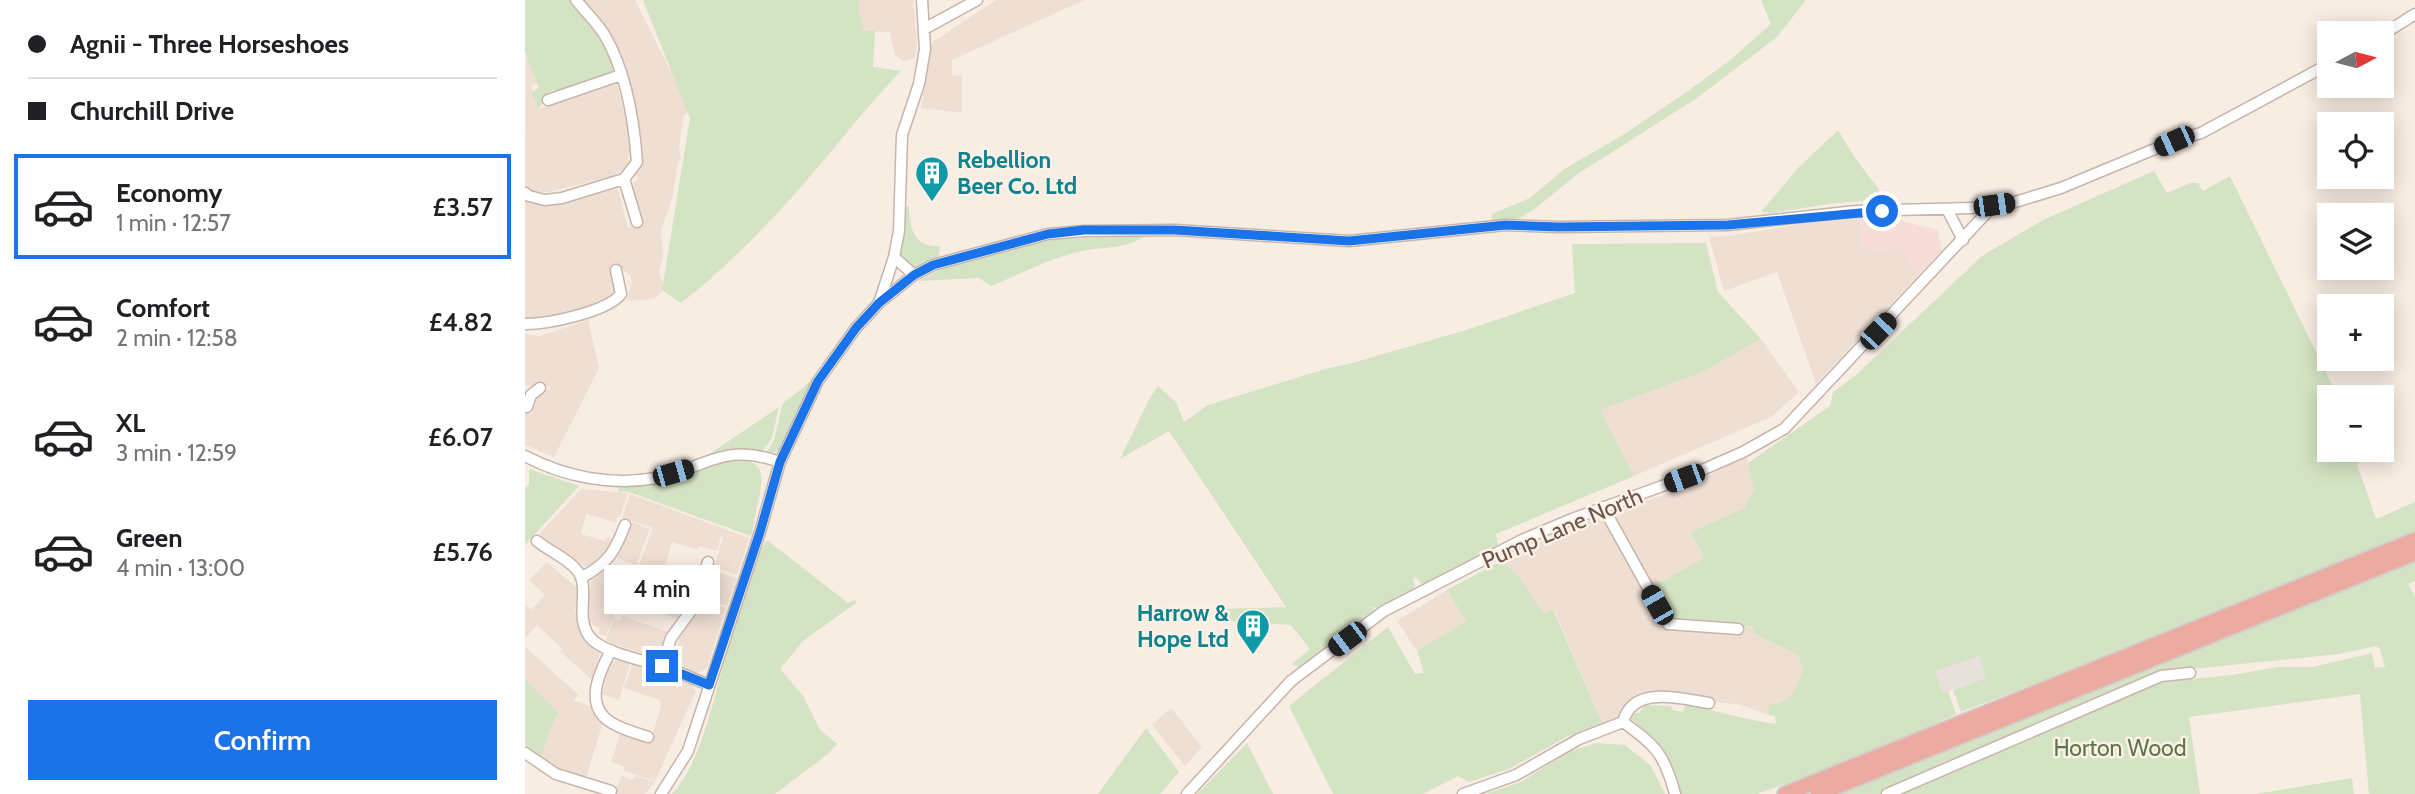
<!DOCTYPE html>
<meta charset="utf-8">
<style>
body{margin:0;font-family:Cabin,sans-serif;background:#f2f2f2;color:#202124;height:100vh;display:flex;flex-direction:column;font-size:26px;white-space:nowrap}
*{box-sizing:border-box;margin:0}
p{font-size:23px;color:#757577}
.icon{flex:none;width:38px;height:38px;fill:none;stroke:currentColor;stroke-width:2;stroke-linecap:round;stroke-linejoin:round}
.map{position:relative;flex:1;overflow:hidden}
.panel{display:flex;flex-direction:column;background:#fff;width:525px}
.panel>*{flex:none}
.top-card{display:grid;align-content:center;height:154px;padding:0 28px;background:#fff}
.needle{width:46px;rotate:83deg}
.controls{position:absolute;left:1792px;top:21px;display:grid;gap:14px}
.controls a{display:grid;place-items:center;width:77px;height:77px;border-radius:0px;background:#fff;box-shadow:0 4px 18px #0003;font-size:35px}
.end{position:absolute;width:32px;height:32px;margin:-16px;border:9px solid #1a73e8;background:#fff;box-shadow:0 0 0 4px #fff}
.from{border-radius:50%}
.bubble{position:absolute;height:49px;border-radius:0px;background:#fff;box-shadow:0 4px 18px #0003;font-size:23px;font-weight:600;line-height:49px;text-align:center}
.car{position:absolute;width:21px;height:42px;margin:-21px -10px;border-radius:9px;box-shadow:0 0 5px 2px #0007;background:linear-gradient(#222 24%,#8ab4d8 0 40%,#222 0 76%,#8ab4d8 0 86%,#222 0)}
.top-card b{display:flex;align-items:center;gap:24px;height:66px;font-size:26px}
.top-card b+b{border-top:2px solid #e0e0e0}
.top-card i{width:18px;height:18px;background:#202124}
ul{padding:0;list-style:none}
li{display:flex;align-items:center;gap:21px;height:105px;margin:0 14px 10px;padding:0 14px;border:4px solid transparent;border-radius:0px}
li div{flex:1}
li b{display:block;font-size:26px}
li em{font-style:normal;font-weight:600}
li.on{border-color:#1a73e8}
li>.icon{width:63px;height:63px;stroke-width:1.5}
.button{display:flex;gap:14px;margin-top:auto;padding:14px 28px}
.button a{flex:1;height:80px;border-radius:0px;background:#1a73e8;color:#fff;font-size:28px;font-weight:600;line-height:80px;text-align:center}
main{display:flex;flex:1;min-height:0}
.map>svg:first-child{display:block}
.residential{fill:#efded2}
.commercial{fill:#f7ddd7}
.industrial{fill:#e8e0dc}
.green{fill:#d4e3c3}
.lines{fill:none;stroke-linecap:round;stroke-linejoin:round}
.minor-casing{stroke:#c7b4ab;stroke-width:13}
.highway-casing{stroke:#d3ccc9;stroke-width:18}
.minor{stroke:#fff;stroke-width:10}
.highway{stroke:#ebaba1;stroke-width:14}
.route{stroke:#1a73e8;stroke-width:9}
.labels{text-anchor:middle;stroke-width:5;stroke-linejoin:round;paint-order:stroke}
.culture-label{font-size:23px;font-weight:bold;fill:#0d838f;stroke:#fcf1e7;text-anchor:start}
.street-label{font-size:23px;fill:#6c544c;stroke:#fcf1e7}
.park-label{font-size:23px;fill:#5c7649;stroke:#fcf1e7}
</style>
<main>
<section class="panel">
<div class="top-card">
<b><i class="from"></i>Agnii - Three Horseshoes</b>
<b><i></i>Churchill Drive</b>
</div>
<ul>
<li class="on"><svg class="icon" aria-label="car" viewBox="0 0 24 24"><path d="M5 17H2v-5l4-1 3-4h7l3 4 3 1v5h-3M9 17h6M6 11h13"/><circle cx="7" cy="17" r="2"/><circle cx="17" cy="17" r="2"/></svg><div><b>Economy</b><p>1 min · 12:57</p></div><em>£3.57</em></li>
<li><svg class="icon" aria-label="car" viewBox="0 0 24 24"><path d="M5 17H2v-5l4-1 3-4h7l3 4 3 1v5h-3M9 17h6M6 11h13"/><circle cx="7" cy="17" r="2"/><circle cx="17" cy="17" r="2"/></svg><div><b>Comfort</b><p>2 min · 12:58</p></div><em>£4.82</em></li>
<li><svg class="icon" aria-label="car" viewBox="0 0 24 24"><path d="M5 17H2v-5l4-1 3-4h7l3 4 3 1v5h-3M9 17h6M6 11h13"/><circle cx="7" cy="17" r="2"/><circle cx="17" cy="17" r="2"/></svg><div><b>XL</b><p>3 min · 12:59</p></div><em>£6.07</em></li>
<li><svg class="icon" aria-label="car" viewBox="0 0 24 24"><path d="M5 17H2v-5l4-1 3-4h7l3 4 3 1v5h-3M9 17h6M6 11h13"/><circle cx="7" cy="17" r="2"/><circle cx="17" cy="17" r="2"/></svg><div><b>Green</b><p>4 min · 13:00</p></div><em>£5.76</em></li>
</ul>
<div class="button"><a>Confirm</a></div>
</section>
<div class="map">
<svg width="1890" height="794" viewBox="0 0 1890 794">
<rect width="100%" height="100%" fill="#f8ede2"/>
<path class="residential" d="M58,0h52l56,112 -6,2 -2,4 -4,33 2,9 -3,3 -6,36 -11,31 2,27 -4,16 6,15 -11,11 -27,2 5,-20 -2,-6 -13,-10 -7,1 7,29 -6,6 -65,20 -21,-1v-119l13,4 11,-1 69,-15 10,39 12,-2 -9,-42 7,-5 -2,-4 -3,1 8,-15 2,-11 -7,-43 -18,-54 -11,-21z
M330,0h58l4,44 -2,14 -12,3 -8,-6 -5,-23 -32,-1z
M471,0h88l-132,60v16l10,-1v38l-41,-5 10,-62 3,-5z
M1,51l11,32 -6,3 7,23 73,-24h6l11,42 2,23 -3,14 -5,6 -10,6 -63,16h-14l-10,-6z
M1335,218l2,31 42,-1 5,18 11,7 -104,111 -39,-112 -53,19 -15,-54 19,-1 86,-14z
M63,320l11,48 -45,89 -29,-12v-35l7,5 5,-17 13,-10 -11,-7 -5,5 -9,-1v-51l15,2z
M1236,339l38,53 -28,25 -137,59 -35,-66 104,-38z
M1221,455l8,34 -10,19 -53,24 13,26 -56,31 68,35 39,3 -2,6 45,22 5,15 -4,47 -31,-2 -26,-10 -78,-10 -36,11 -9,11 -16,8 -49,-116 -11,4 -24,-37 -18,-15 74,-36 118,-40z
M56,489l47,4 -8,24h-3l-2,5 -29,-8 -5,20 24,7 2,-4 4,1 1,4 -10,18 -8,6h-9l-46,-32z
M105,494l119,44 -12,37 -23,-8 9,-30 -2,-1 -4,15 -18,-5 -2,3 -25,-7 -11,36 -21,-7 -2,-3 15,-40 -31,-10z
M107,522l18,7 -14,36 -19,-7z
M22,562l32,28 -4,19 5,24 20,20 -8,27 -32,-29 2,-3 -25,-23 -12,13v-34l6,6 14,-15 -16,-15z
M107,566l5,6 24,8 -1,13 31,8 -14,18 -22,-8 1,-5 -34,-11z
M81,570l-2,8 20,7 -18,51 -7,-2 1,-6 -10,-4 -3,-15 4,-28z
M189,571l23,7 -10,28 -22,-7z
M922,590l19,31 -49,30 -20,-30z
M179,601l22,7 -19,60 -10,5 -22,-8 -1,-10 8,-24 19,-22z
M97,616l46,16 -7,23 -8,2 -47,-16 7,-23 7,3z
M0,647l54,48 -6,5 20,7 10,15 -17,56 -27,-9 -18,-13 14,-37 4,-6 -34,-34z
M98,660l7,3 -11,37 -17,-6 8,-32z
M108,663l58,20 5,8 -41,90 -31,-10 1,-4 -14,-5 9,-28 30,9 11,-36 -1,-7 -36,-12z
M646,708l31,39 -17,19 -33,-41z
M97,776l11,4 2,-4 20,6 -10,12h-31z"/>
<path class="commercial" d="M1358,216l55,14 4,20 -22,23 -11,-6 -5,-19 -43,1 -1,-31z"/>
<path class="industrial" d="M1454,656l8,22 -45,15 -8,-22z"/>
<path class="green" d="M0,0h46c13,15 48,54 41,74l-54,19 -4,-4 -11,8 1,5 -6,7 -6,-17 7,-4 -14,-36z
M118,0h214l6,31h12l-2,36 28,4c-39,40 -71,84 -108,125 -35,39 -71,75 -112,107l-19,-13 28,-172z
M1236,0h45l-29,37 -80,61 -121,77 -40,33 -22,13 -23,2 1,-9 38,-16 36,-30 57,-33 65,-44 41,-30 42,-37z
M1313,130l17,28 31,41 -51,4 -63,10 -11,-1 36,-43z
M1629,171l13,22 23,-10h8l5,8 27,-15 108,221h-9v53h34l4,8 -10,6 19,55 39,-17v30l-258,105 -196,75 -8,-22 33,-12 -7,-22 -44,15 7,22 6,-2 8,23 -80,37 -119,43h-77l-16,-43 -10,-12 -25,-22 4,-4h6l6,-8 26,1 1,4 11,2 2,-7c32,5 59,15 91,19l-1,-8 -7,-1 1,-10c25,-3 26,-14 34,-35l-5,-15 -45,-22 1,-6 -86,-7 -20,-31 56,-31 -13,-26 53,-24 10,-19 -6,-26 82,-57 3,-14 23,-17 126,-119 61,-36z
M384,206c1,22 4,42 31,40l-1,12 -27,10 -10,-8 -1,-4 4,-49z
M620,236c-22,14 -39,10 -63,15 -32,7 -62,23 -91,35l-12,-8 -61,3 42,-21 97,-21z
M1181,243l12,49 43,47 -58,33 -103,38 34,66 -138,58 2,12 -74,41 -8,-10 -3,2 2,10 -36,19 -10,-1 7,3 -4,5 -72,53 -8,-4 18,-15 -19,-24 -63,-4 -8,-8 -1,-4 67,-2 -117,-176 -49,28 30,-61 8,-12 18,16 8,20 24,-17 117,-36 27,-6 114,-33 109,-37 -3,-49z
M300,364l-40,81 -10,7h-8l7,-12 9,-37 21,-16z
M254,407l-7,31 -9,13c-32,-6 -51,5 -80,17l22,-11z
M211,459c31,2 27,19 22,44 -3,11 -4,22 -7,33l-122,-44 -11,-1v-5l57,-6 48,-20z
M4,469l50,17 -54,59v-57l4,-3z
M242,540l81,63 6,-3 3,2 -54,39 -23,28 23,27 17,34 17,14 -9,10 -53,40h-103c32,-33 46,-115 60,-161 9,-27 19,-54 28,-82z
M1890,558v23l-7,3 7,13v197h-46l-9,-100 -171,23 11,77h-306l262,-111 76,-8 45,-8h36l59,-14 3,15 10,-1 -5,-18 -3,-3 -38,8 -177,18 -282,122h-43l152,-62 56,-21z
M976,561l18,15 24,37 10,-4 50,116 -35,11 -59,33 -40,13 -11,-6 -35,18h-90l-44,-88 99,-79 27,47 9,-1 -7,-22 49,-30 -19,-31z
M0,679l34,34 -4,6 -14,37 -16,-11z
M621,728l33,44 -19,22h-62z
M722,743l26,51h-76z
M1071,743l29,2 26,21 14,28h-180l36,-12 47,-30z
M1827,778l2,16h-98z"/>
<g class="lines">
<g class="minor-casing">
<path id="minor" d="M399,29l53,-29
M1857,35l33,-21
M23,100l73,-25
M99,179l13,43
M0,193l4,3 16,4 17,-2 62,-19 13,-17c-3,-43 -11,-91 -33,-128 -8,-12 -19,-23 -28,-34
M1422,209l16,31
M369,257l20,18
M354,303l15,-46 5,-26 3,-96 17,-51 6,-35 -3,-49
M0,324c23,0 82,-12 96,-30l-5,-24
M2,407l4,-12 9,-7
M0,456c40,21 86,30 131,22 53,-11 66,-36 124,-16
M1078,507l65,117 70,5
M12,541c12,10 29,17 39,28 16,18 -2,46 13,67 12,17 55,24 75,31 15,5 30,12 45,18
M57,577c26,-13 33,-26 43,-52
M86,650c-12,23 -28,56 1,73 11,7 25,10 36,14
M137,666l9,-28 22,-30 15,-46
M1098,722c10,-38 59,-23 86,-19
M1098,722c33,24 41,31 52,72
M0,753l31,21 55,17
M136,794l27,-43 72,-219 20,-70 38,-81 38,-53 23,-25 35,-28 19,-10 115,-31 36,-3 91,-1 174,11 157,-16 52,2 170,-2 128,-14 115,-3 41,-5 49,-15 113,-47 27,-8 128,-69
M662,794l104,-113 93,-70 138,-71 50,-21 112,-41 59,-26 41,-23 210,-224
M938,794l53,-19 63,-36 44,-17
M1362,794l274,-118 29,-3"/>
</g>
<g class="highway-casing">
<path id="highway" d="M1260,794l630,-254
M1293,794l597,-241"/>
</g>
<use href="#minor" class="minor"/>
<use href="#highway" class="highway"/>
</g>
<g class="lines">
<path class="route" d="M137,666l47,19 51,-153 20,-70 38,-81 38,-53 23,-25 35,-28 19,-10 115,-31 36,-4h91l174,11 157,-16 52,2 170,-2 154,-14"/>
</g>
<defs>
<g id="building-pin" transform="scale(1.75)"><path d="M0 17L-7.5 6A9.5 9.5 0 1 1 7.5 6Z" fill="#0f9aa8" stroke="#fcf1e7"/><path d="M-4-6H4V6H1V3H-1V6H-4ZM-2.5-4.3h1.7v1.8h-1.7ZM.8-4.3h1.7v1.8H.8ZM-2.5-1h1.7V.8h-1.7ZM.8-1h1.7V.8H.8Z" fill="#fff"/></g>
</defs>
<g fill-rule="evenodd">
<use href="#building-pin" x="407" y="173"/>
<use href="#building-pin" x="728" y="626"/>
</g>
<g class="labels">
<g class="culture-label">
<text x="432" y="168">Rebellion<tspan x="432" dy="26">Beer Co. Ltd</tspan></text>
<text x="704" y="621" text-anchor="end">Harrow &amp;<tspan x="704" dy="26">Hope Ltd</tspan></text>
</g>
<g class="street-label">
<text transform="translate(1037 528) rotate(-23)" y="8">Pump Lane North</text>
</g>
<g class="park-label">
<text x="1595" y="756">Horton Wood</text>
</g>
</g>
</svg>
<div class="controls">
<a><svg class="needle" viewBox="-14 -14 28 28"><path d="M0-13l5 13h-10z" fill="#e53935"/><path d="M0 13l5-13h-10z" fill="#757577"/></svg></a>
<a><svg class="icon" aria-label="locate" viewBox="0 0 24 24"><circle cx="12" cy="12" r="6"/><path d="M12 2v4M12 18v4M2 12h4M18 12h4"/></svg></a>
<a><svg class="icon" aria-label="layers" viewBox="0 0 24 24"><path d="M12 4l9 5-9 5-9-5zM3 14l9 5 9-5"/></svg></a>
<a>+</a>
<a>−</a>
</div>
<i class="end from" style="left:1357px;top:211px"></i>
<i class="end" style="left:137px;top:666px"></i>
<div class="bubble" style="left:79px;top:565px;width:116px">4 min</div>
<i class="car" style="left:1649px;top:141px;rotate:246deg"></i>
<i class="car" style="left:1469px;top:205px;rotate:82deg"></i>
<i class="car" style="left:1353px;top:331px;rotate:44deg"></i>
<i class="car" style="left:148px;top:473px;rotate:74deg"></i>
<i class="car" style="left:1159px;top:478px;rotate:250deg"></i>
<i class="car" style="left:1132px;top:605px;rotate:330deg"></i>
<i class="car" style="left:822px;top:639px;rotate:233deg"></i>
</div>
</main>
